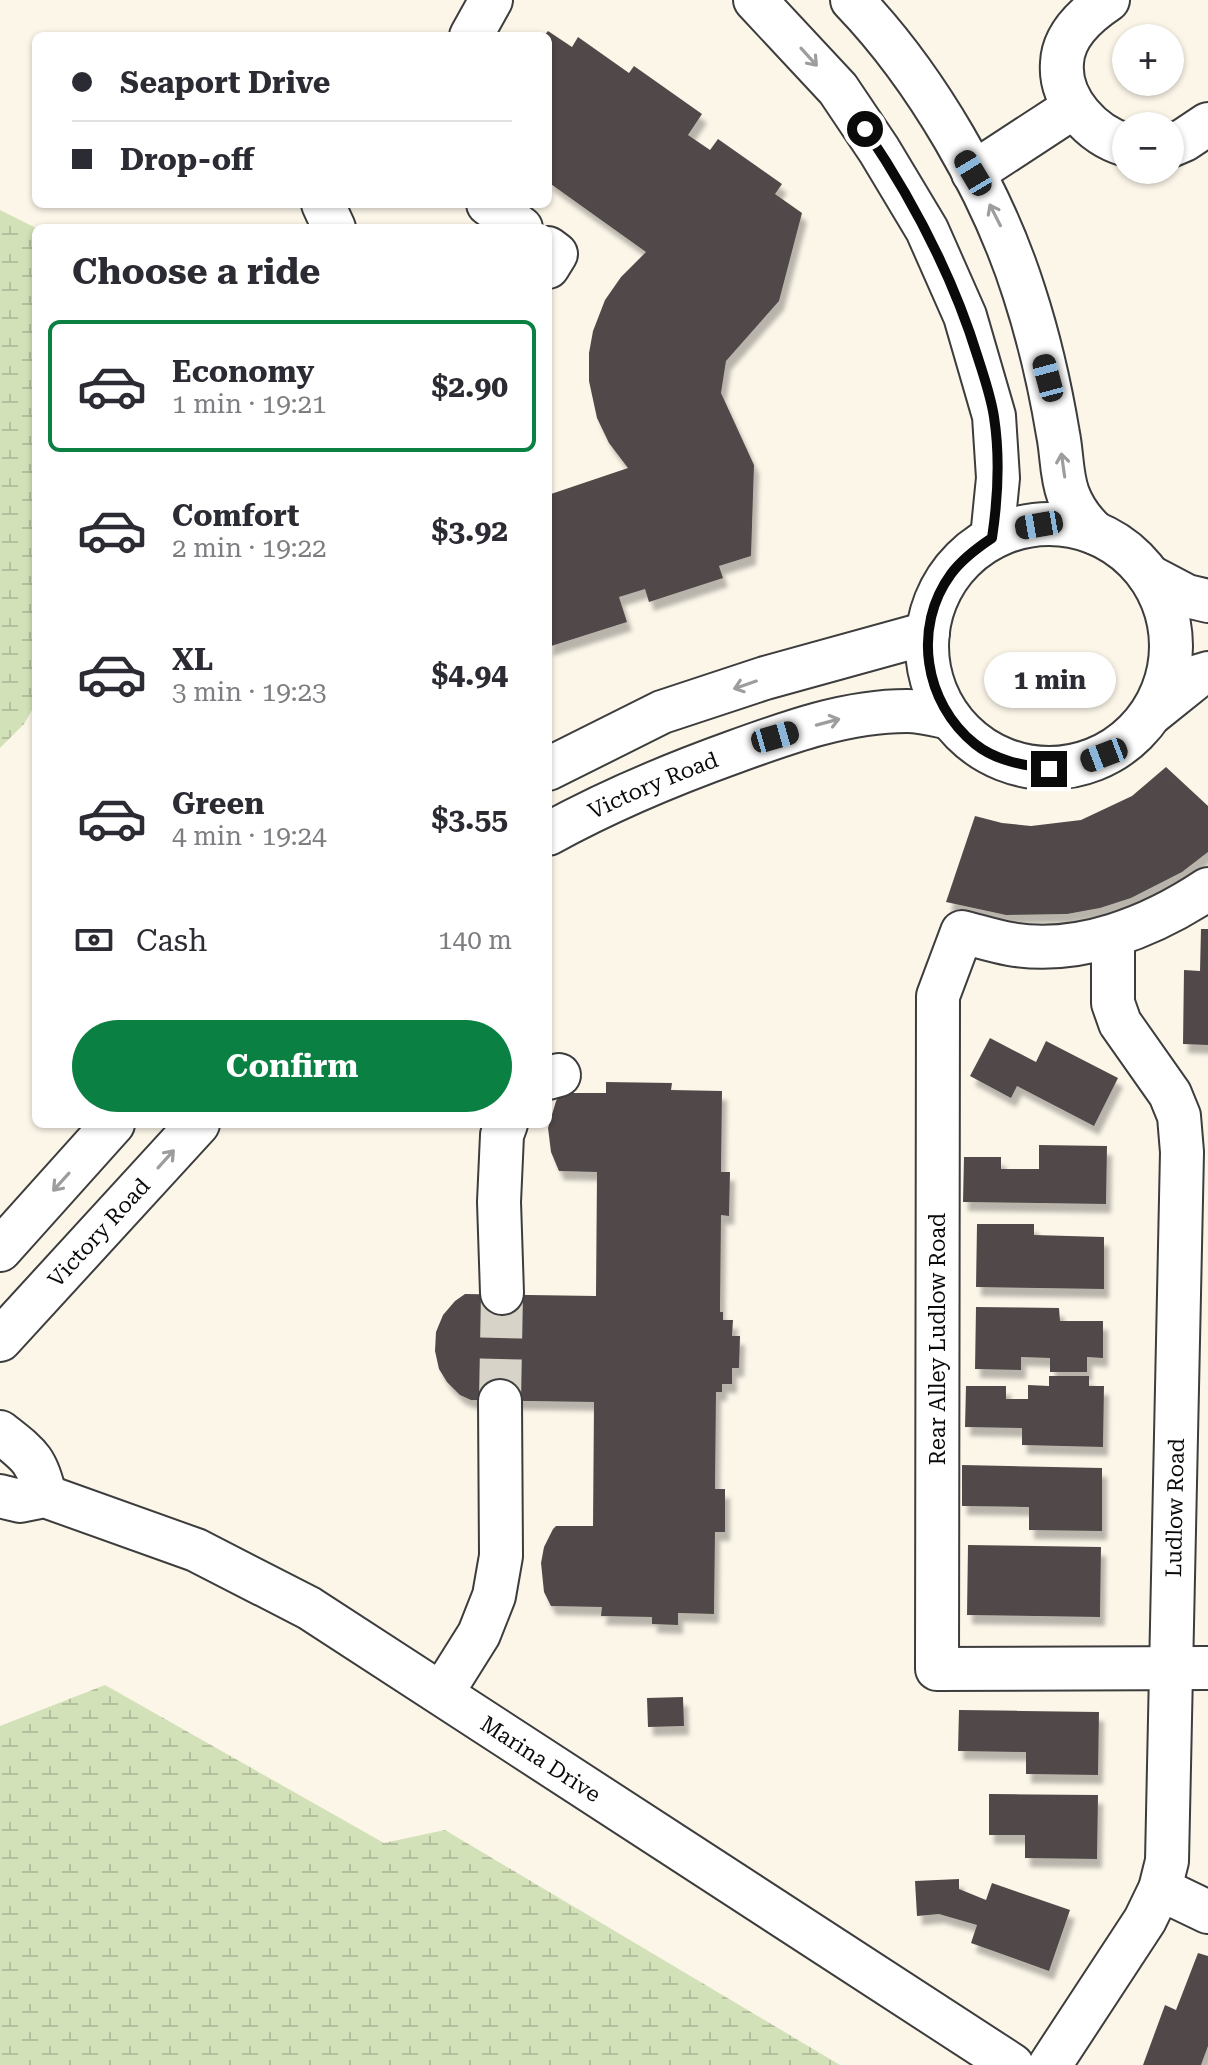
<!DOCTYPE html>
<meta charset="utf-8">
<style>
body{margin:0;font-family:"Roboto Serif",serif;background:#f7f7f7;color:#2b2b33;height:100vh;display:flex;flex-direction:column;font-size:30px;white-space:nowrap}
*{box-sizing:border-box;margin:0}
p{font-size:26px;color:#7c7c81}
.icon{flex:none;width:44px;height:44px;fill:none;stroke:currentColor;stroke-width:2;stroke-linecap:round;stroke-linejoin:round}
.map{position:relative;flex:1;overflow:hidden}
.panel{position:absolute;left:32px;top:224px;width:520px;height:904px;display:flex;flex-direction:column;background:#fff;border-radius:12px;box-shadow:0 2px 6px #0004}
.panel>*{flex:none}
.hud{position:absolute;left:32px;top:32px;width:520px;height:176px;border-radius:12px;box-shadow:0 2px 6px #0004;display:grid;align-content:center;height:176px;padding:0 40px;background:#fff}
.buttons{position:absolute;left:1112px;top:24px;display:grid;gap:16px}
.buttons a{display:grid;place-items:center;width:72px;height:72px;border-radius:50%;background:#fff;box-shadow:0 2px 6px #0004;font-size:40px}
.end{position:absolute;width:36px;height:36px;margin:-18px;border:10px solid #0a0a0a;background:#fff;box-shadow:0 0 0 4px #fff}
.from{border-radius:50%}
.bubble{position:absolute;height:56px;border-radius:28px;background:#fff;box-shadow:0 2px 6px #0004;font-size:26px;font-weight:700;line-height:56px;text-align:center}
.car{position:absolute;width:24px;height:48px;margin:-24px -12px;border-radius:10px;box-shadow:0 0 6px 2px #0007;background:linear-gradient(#222 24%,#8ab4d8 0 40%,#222 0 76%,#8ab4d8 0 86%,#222 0)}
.hud b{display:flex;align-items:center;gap:28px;height:76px;font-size:30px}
.hud b+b{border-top:2px solid #e1e1e2}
.hud i{width:20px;height:20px;background:#2b2b33}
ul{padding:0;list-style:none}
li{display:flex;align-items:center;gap:24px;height:132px;margin:0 16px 12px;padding:0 24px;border:4px solid transparent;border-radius:12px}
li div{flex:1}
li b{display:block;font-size:30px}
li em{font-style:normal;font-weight:700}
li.selected{border-color:#0b8043}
li>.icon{width:72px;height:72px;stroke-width:1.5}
h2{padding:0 40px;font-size:36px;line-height:96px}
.pay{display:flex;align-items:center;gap:20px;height:88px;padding:0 40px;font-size:30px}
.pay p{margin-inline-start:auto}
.cta{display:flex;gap:16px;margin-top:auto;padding:16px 40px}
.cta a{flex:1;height:92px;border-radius:48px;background:#0b8043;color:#fff;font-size:32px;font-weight:700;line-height:92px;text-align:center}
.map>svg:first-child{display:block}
.wetland{fill:url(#wetland-marsh)}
.building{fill:#514a48;filter:url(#shadow)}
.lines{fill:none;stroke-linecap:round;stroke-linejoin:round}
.minor-tunnel{stroke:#d8d3c8;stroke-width:42;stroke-dasharray:42 21;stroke-linecap:butt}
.minor-casing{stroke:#3d3d3d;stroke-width:46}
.minor{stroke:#fff;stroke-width:42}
.oneway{stroke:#9d9d9d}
.route{stroke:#0a0a0a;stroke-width:10}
.labels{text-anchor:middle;stroke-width:8;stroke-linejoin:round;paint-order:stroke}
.street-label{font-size:22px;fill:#0a0a0a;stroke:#fff}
</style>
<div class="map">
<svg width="1208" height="2065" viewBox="0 0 1208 2065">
<defs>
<pattern id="wetland-marsh" width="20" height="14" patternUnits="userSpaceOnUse" patternTransform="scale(2)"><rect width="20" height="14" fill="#d3e1b8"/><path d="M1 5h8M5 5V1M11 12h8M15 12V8" fill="none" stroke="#b4c09d"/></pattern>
<filter id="shadow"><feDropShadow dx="5" dy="9" stdDeviation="2" flood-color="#0004"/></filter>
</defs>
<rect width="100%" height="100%" fill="#fcf6e9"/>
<path class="wetland" d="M0,210l36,18v475l-12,21 -24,24z
M105,1685l279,158 61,-13 395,235h-840v-339z"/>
<path class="building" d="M548,31l24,16 6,-10 51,36 5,-7 68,48 -14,21 22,15 8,-11 64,45 -7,10 27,19 -23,88 -53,60 -5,32 33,72 -3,91 -32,10 4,12 -74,24 -4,-13 -26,8 8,25 -79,25v-152l80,-27 -19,-25 -12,-25 -8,-37v-28l4,-22 12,-31 16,-23 25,-25 -98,-70v-146h-4z
M1166,767l42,39v46l-26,20 -51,26 -31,10 -33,6 -61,1 -60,-13 29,-86 27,7 29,3 50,-6 51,-24z
M1201,929h7v116l-25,-1 1,-74 16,1z
M990,1038l46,24 10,-21 72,37 -24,48 -77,-40 -6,12 -41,-22z
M606,1082l66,1 -1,7 51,1 -1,81h9l-1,44 -8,-1 -1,97h3v8h10l-1,16h8l-1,32h-7v16h-10v8h-6l-1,97h10v43h-10l-1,82 -36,-1v12l-26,-1v-7l-51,-1 1,-9 -51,-1 -7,-14 -3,-29 3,-16 9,-18 3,-3h37l1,-124 -123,-2 -11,-5 -13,-13 -8,-13 -4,-18 1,-19 7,-17 12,-14 10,-7 131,2 1,-124 -38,-1 -8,-19 -3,-24 8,-27 5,-8h45z
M1039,1145l68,1 -1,58 -143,-2 1,-45h37v12h38z
M977,1224h57v11l70,2v52l-128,-2z
M976,1307l83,1 1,13h43v37l-16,-1v15h-37v-14l-29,-1v13l-46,-1z
M1049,1376h40v10h15l-1,61 -81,-2v-17l-57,-1 1,-41h40v13h22v-14l21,1z
M962,1465l140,3v63l-73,-1v-23l-67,-1z
M968,1545l133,2 -1,70 -133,-2z
M683,1697l1,29 -36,1 -1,-29z
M959,1710l140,2 -1,63 -72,-1v-22l-68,-1z
M989,1794l109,1 -1,64 -72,-1v-23h-36z
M959,1879v10l27,11 6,-17 78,27 -21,61 -78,-28 6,-18 -38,-11 -22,2 -2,-35z
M1198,1953l10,3v90l-7,19h-58l22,-60 11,5z"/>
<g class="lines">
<path class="minor-tunnel" d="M500,1401l2,-108"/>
<g class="minor-casing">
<g id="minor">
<path d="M755,0l83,89 41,61 48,80 38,86 29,100 4,62 -6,60"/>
<path d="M852,0c74,77 140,191 172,292 15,46 26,94 34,142 4,19 3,41 10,60 6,16 15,28 27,39"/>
<path d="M1108,0c-21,14 -45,35 -46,63 -3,37 30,72 64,82"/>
<path d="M471,36l20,-36"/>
<path d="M1170,146l14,-6 24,-16"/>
<path d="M973,173l101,-66"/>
<path d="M323,204l11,24"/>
<path d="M488,204l33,24"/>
<path d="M548,248l8,6 -8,13"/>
<circle cx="1049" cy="646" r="122"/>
<path d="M1149,576l38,20 21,5"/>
<path d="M1152,713l46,-37 10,-3"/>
<path d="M548,769l114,-57 103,-34 163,-45"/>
<path id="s1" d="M548,834c60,-33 122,-59 186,-82 55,-20 113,-41 173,-41 14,0 29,4 43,7"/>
<path d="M1208,889c-57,38 -129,67 -198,55 -16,-3 -32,-8 -48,-12l-24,64 -1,673 271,-1"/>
<path d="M548,1078l11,-3"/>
<path d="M0,1250l113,-126"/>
<path d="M502,1293l-3,-91 3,-67 4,-11"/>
<path id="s2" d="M0,1340l198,-216"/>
<path d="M0,1432c29,23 37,27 45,64"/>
<path id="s3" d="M0,1496l20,5 25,-5 151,54 113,58 703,457"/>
<path d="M442,1693l37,-59 15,-38 7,-40 -1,-155"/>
<path d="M1160,1889l48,23"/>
<path id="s4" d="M1050,2065l95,-145 15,-31 7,-28 15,-709 -3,-36 -9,-22 -50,-71 -7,-20v-67"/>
</g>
</g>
<use href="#minor" class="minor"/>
</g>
<defs><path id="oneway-shaft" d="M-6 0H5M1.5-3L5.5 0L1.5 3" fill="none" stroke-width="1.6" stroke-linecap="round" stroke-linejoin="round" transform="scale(2)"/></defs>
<g class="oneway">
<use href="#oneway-shaft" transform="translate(809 57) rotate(48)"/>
<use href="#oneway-shaft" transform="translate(995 215) rotate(-117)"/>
<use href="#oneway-shaft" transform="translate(1063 465) rotate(-98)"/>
<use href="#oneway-shaft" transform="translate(745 685) rotate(161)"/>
<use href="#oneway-shaft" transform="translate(828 722) rotate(-15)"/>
<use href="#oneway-shaft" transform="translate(166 1159) rotate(-48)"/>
<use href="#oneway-shaft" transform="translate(61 1182) rotate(132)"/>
</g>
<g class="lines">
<path class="route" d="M865,129c48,71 88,147 113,229 6,19 13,39 16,59 6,39 4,81 -2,121 -15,10 -30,21 -41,36 -39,53 -27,129 24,170 21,17 48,21 74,25"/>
</g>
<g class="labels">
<g class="street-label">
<text dy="8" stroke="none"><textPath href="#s1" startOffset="116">Victory Road</textPath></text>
<text dy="8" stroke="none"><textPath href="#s2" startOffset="146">Victory Road</textPath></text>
<text transform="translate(937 1339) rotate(-90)" y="8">Rear Alley Ludlow Road</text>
<text dy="8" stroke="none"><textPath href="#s4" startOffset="590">Ludlow Road</textPath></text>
<text dy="8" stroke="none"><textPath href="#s3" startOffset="610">Marina Drive</textPath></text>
</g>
</g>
</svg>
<div class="buttons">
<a>+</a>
<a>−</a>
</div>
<i class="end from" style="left:865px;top:129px"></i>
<i class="end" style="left:1049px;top:769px"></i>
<div class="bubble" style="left:984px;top:652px;width:132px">1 min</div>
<i class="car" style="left:973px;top:173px;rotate:329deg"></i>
<i class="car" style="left:1048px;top:378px;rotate:345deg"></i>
<i class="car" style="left:1039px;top:525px;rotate:260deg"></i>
<i class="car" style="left:775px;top:737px;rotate:74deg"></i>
<i class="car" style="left:1104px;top:755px;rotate:249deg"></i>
<div class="hud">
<b><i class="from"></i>Seaport Drive</b>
<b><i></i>Drop-off</b>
</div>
<section class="panel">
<h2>Choose a ride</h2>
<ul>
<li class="selected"><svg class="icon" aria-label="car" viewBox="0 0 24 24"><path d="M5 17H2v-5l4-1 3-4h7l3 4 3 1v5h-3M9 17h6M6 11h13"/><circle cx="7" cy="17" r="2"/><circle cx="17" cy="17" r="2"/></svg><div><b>Economy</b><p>1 min · 19:21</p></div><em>$2.90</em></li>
<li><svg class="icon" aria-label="car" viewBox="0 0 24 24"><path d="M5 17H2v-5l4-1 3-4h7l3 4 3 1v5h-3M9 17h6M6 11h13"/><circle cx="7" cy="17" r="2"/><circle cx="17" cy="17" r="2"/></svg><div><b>Comfort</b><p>2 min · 19:22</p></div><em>$3.92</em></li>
<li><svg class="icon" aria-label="car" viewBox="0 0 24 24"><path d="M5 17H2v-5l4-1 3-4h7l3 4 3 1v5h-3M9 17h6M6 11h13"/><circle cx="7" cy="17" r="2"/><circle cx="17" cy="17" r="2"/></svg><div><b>XL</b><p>3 min · 19:23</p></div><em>$4.94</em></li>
<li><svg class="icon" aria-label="car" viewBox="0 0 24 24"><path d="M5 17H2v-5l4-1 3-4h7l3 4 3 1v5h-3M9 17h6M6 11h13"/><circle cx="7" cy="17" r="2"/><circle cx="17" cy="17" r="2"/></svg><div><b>Green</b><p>4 min · 19:24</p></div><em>$3.55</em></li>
</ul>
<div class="pay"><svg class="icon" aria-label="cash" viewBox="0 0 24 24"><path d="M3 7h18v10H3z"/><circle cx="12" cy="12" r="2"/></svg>Cash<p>140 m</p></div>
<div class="cta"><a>Confirm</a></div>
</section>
</div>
